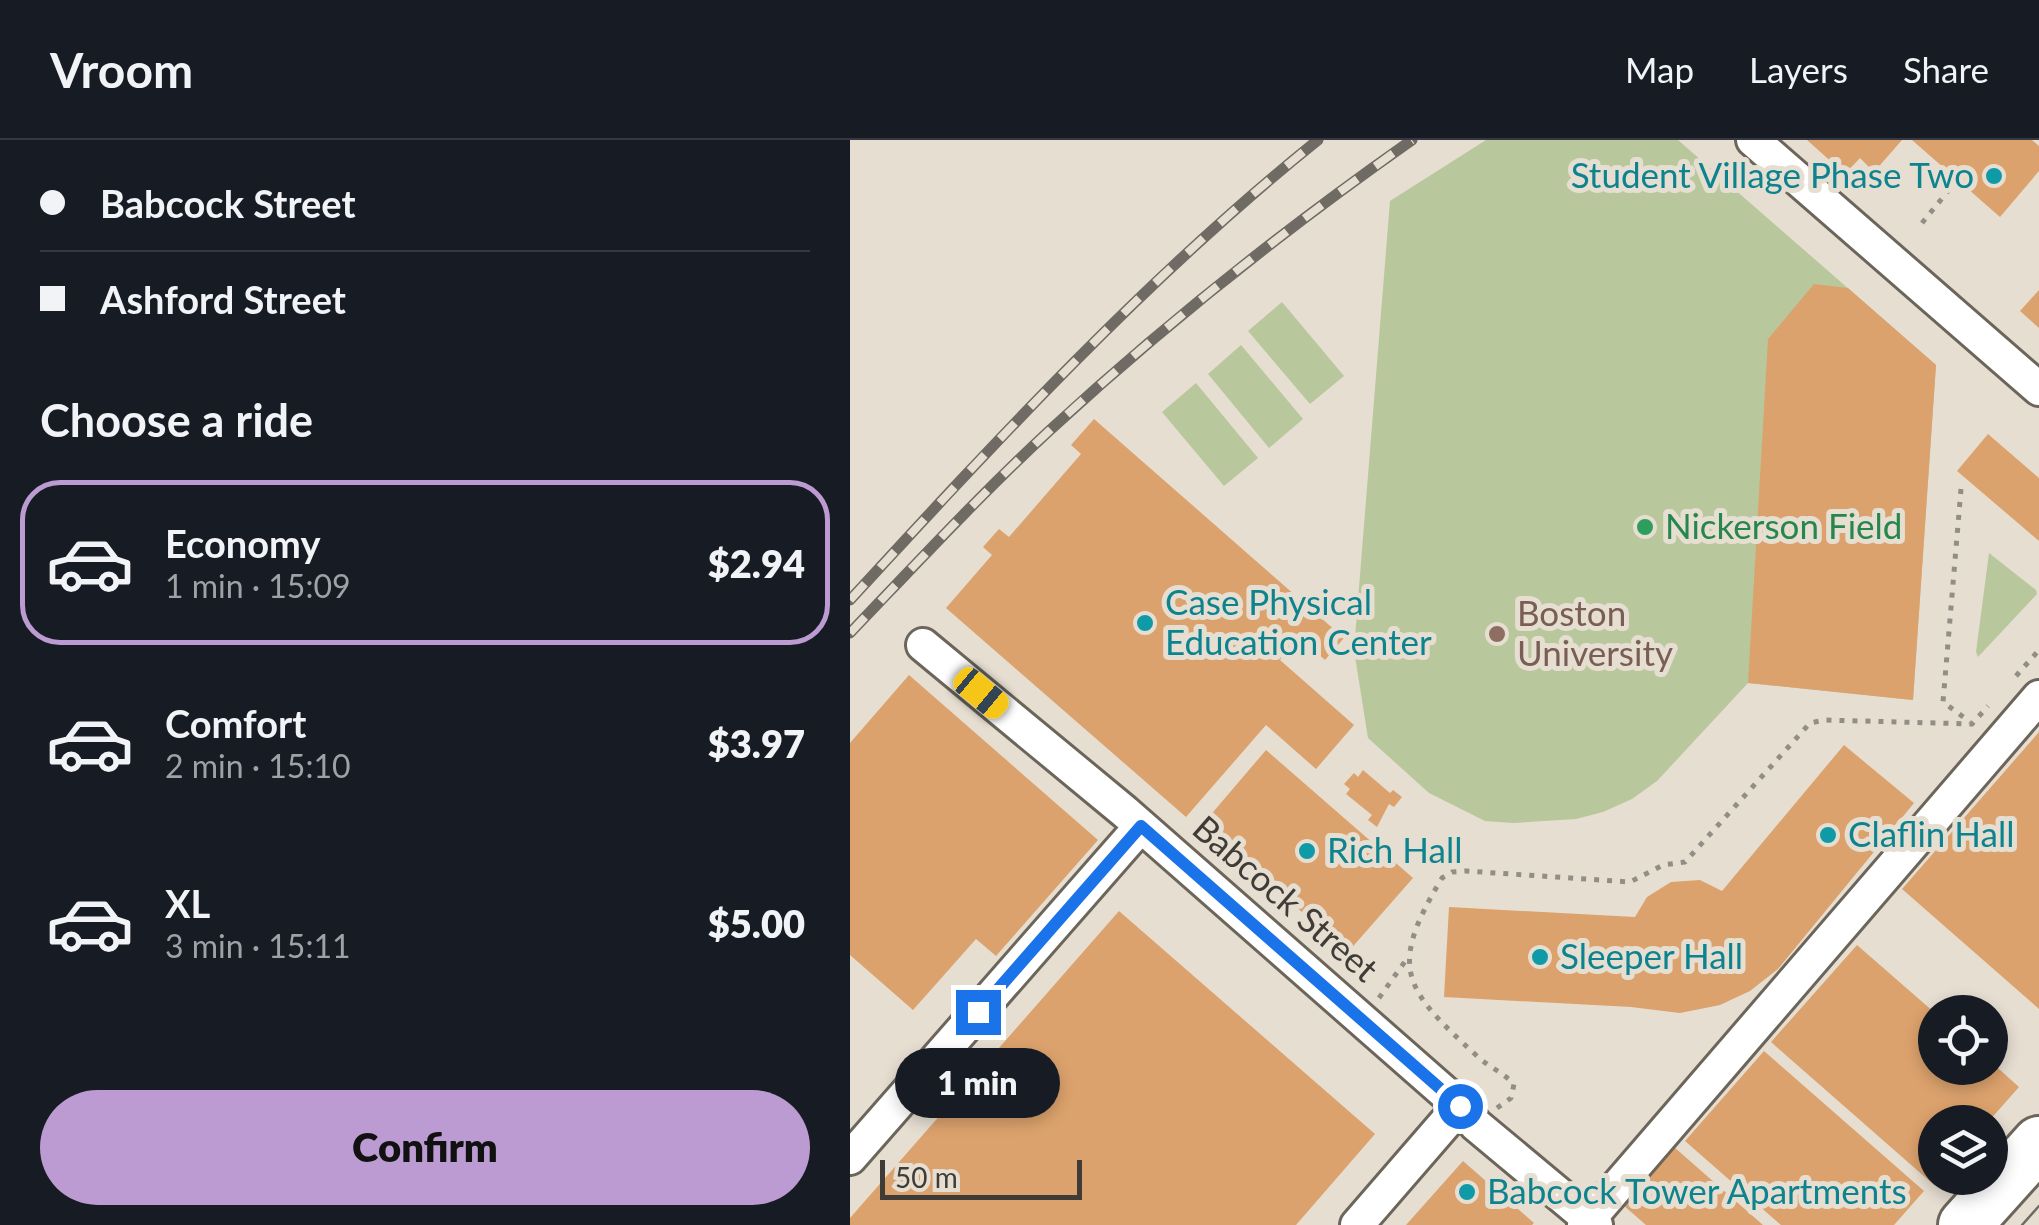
<!DOCTYPE html>
<meta charset="utf-8">
<style>
body{margin:0;font-family:Lato,sans-serif;background:#20242c;color:#f1f3f6;height:100vh;display:flex;flex-direction:column;font-size:38px;white-space:nowrap}
*{box-sizing:border-box;margin:0}
p{font-size:32px;color:#9ea1a6}
.icon{flex:none;width:55px;height:55px;fill:none;stroke:currentColor;stroke-width:2;stroke-linecap:round;stroke-linejoin:round}
.map{position:relative;flex:1;overflow:hidden}
.drawer{display:flex;flex-direction:column;background:#171b24;width:850px}
.drawer>*{flex:none}
.top-card{display:grid;align-content:center;height:220px;padding:0 40px;background:#171b24}
.buttons{position:absolute;left:1068px;top:855px;display:grid;gap:20px}
.buttons a{display:grid;place-items:center;width:90px;height:90px;border-radius:50%;background:#171b24;box-shadow:0 5px 15px #0003;font-size:50px}
.scale{position:absolute;left:30px;bottom:25px;width:202px;box-sizing:border-box;padding-left:10px;border:5px solid #3f3c37;border-top:0;font-size:28px;line-height:35px;white-space:nowrap;color:#3f3c37;-webkit-text-stroke:8px #e6ded1;paint-order:stroke}
.end{position:absolute;width:45px;height:45px;margin:-22px;border:12px solid #1a73e8;background:#fff;box-shadow:0 0 0 5px #fff}
.from{border-radius:50%}
.bubble{position:absolute;height:70px;border-radius:35px;background:#171b24;box-shadow:0 5px 15px #0003;font-size:32px;font-weight:800;line-height:70px;text-align:center}
.car{position:absolute;width:30px;height:60px;margin:-30px -15px;border-radius:12px;box-shadow:0 0 8px 2px #0007;background:linear-gradient(#f5c518 24%,#345 0 40%,#f5c518 0 76%,#345 0 86%,#f5c518 0)}
.top-card b{display:flex;align-items:center;gap:35px;height:95px;font-size:38px}
.top-card b+b{border-top:2px solid #363941}
.top-card i{width:25px;height:25px;background:#f1f3f6}
ul{padding:0;list-style:none}
li{display:flex;align-items:center;gap:30px;height:165px;margin:0 20px 15px;padding:0 20px;border:5px solid transparent;border-radius:40px}
li div{flex:1}
li b{display:block;font-size:38px}
li em{font-style:normal;font-weight:800}
li.active{border-color:#bb9bd1}
li>.icon{width:90px;height:90px;stroke-width:1.5}
h2{padding:0 40px;font-size:45px;line-height:120px}
.primary-button{display:flex;gap:20px;margin-top:auto;padding:20px 40px}
.primary-button a{flex:1;height:115px;border-radius:60px;background:#bb9bd1;color:#111;font-size:40px;font-weight:800;line-height:115px;text-align:center}
header{display:flex;align-items:center;gap:60px;box-sizing:border-box;height:140px;padding:0 50px;background:#171b24;border-bottom:2px solid #363941}
header strong{font-size:48px}
nav{display:flex;gap:55px;margin-inline-start:auto;font-size:35px}
main{display:flex;flex:1;min-height:0}
.map>svg:first-child{display:block}
.green{fill:#b9c79c}
.building{fill:#dca26d}
.lines{fill:none;stroke-linecap:round;stroke-linejoin:round}
.street-casing{stroke:#6c655a;stroke-width:38}
.primary-casing{stroke:#6c655a;stroke-width:58}
.path{stroke:#938e85;stroke-width:5;stroke-dasharray:5 8;stroke-linecap:butt}
.street{stroke:#fff;stroke-width:32}
.primary{stroke:#fff;stroke-width:52}
.tram{stroke:#6f6a63;stroke-width:2.5}
.rail-casing{stroke:#6f6a63;stroke-width:11}
.rail{stroke:#e6ded1;stroke-width:8;stroke-dasharray:22;stroke-linecap:butt}
.route{stroke:#1a73e8;stroke-width:12}
.culture-dot{fill:#0f9aa8;stroke:#e6ded1;stroke-width:4}
.leisure-dot{fill:#2e9e5b;stroke:#e6ded1;stroke-width:4}
.education-dot{fill:#8d6e63;stroke:#e6ded1;stroke-width:4}
.labels{text-anchor:middle;stroke-width:10;stroke-linejoin:round;paint-order:stroke}
.culture-label{font-size:35px;fill:#0d838f;stroke:#e6ded1;text-anchor:start}
.leisure-label{font-size:35px;fill:#27864d;stroke:#e6ded1;text-anchor:start}
.education-label{font-size:35px;fill:#785e54;stroke:#e6ded1;text-anchor:start}
.street-label{font-size:35px;fill:#3f3c37;stroke:#e6ded1}
</style>
<header>
<strong>Vroom</strong>
<nav><a>Map</a><a>Layers</a><a>Share</a></nav>
</header>
<main>
<section class="drawer">
<div class="top-card">
<b><i class="from"></i>Babcock Street</b>
<b><i></i>Ashford Street</b>
</div>
<h2>Choose a ride</h2>
<ul>
<li class="active"><svg class="icon" aria-label="car" viewBox="0 0 24 24"><path d="M5 17H2v-5l4-1 3-4h7l3 4 3 1v5h-3M9 17h6M6 11h13"/><circle cx="7" cy="17" r="2"/><circle cx="17" cy="17" r="2"/></svg><div><b>Economy</b><p>1 min · 15:09</p></div><em>$2.94</em></li>
<li><svg class="icon" aria-label="car" viewBox="0 0 24 24"><path d="M5 17H2v-5l4-1 3-4h7l3 4 3 1v5h-3M9 17h6M6 11h13"/><circle cx="7" cy="17" r="2"/><circle cx="17" cy="17" r="2"/></svg><div><b>Comfort</b><p>2 min · 15:10</p></div><em>$3.97</em></li>
<li><svg class="icon" aria-label="car" viewBox="0 0 24 24"><path d="M5 17H2v-5l4-1 3-4h7l3 4 3 1v5h-3M9 17h6M6 11h13"/><circle cx="7" cy="17" r="2"/><circle cx="17" cy="17" r="2"/></svg><div><b>XL</b><p>3 min · 15:11</p></div><em>$5.00</em></li>
</ul>
<div class="primary-button"><a>Confirm</a></div>
</section>
<div class="map">
<svg width="1189" height="1085" viewBox="0 0 1189 1085">
<rect width="100%" height="100%" fill="#e6ded1"/>
<path class="green" d="M636,0h192l258,225 -23,335 -165,-17 -91,98 -25,18 -29,13 -27,7 -63,4 -28,-2 -56,-28 -61,-55 -14,-88 36,-449z
M432,162l62,74 -34,28 -62,-73z
M391,205l62,74 -34,29 -61,-74z
M346,243l62,75 -34,28 -62,-74z
M1139,413l47,37 1,4 -59,63 -2,-5z"/>
<path class="building" d="M957,0h95l-28,32 -14,-14 -15,16z
M1062,0h120l7,6v25l-39,46z
M964,144l34,4 88,77 -23,335 -165,-17 20,-344z
M1189,150v38l-19,-17z
M244,279l250,219 -19,22 -26,-23 -19,23 74,65 -38,44 -50,-44 -80,92 -240,-209 46,-53 -9,-8 16,-18 10,8 72,-83 -10,-9z
M1138,294l51,44v63l-82,-70z
M59,535l189,165 -102,116 -20,-17 -63,71 -63,-55v-212z
M1189,592v277l-137,-120z
M994,605l70,58 -136,166 -28,22 -30,14 -40,8 -49,-6 -187,-10 5,-90 186,10 12,-20 24,-15 29,-2 22,11z
M416,610l147,128 -65,74 -146,-127z
M513,630l27,23 3,-3 9,7 -8,10 -5,-3 -12,23 -9,-7 4,-5 -26,-21 4,-5 -6,-5 10,-11 4,4z
M269,771l256,223 -79,91h-446v-7z
M1007,805l78,68v55h55v-7l29,26 -31,35h-53v56h5l-6,7 -163,-143z
M914,911l160,140 -30,34h-113l-96,-84z
M824,1007l89,78h-117l-23,-20z
M613,1021l71,62 -2,2h-126z"/>
<g class="lines">
<g class="street-casing">
<path id="street" d="M903,0l286,249
M73,505l202,167 335,294 16,19 120,100
M0,1018l291,-332
M507,1085l103,-119
M734,1085l455,-528"/>
</g>
<g class="primary-casing">
<path id="primary" d="M1115,1085l74,-82"/>
</g>
<path class="path" d="M1072,83l35,-43
M1111,349l-18,213 27,20
M1166,536l23,-26
M529,858l27,-38
M647,968l14,-10 3,-14c-12,-12 -25,-17 -37,-28 -73,-67 -90,-87 -35,-178l10,-6 14,-1 164,11 33,-17 22,-3 125,-139 15,-3 147,4 16,-18"/>
<use href="#street" class="street"/>
<use href="#primary" class="primary"/>
<path class="tram" d="M1172,1085l17,-19"/>
<g class="rail-casing">
<path id="rail" d="M0,460c148,-161 296,-322 468,-460
M0,493c65,-68 129,-137 199,-202 114,-105 236,-202 363,-291"/>
</g>
<use href="#rail" class="rail"/>
</g>
<g class="lines">
<path class="route" d="M128,872l163,-186 319,280"/>
</g>
<g class="culture-dot">
<circle cx="1144" cy="36" r="10"/>
<circle cx="295" cy="483" r="10"/>
<circle cx="978" cy="695" r="10"/>
<circle cx="457" cy="711" r="10"/>
<circle cx="690" cy="817" r="10"/>
<circle cx="617" cy="1052" r="10"/>
</g>
<circle class="leisure-dot" cx="795" cy="387" r="10"/>
<circle class="education-dot" cx="647" cy="494" r="10"/>
<g class="labels">
<g class="culture-label">
<text x="1124" y="48" text-anchor="end">Student Village Phase Two</text>
<text x="315" y="475">Case Physical<tspan x="315" dy="40">Education Center</tspan></text>
<text x="998" y="707">Claflin Hall</text>
<text x="477" y="723">Rich Hall</text>
<text x="710" y="829">Sleeper Hall</text>
<text x="637" y="1064">Babcock Tower Apartments</text>
</g>
<g class="leisure-label">
<text x="815" y="399">Nickerson Field</text>
</g>
<g class="education-label">
<text x="667" y="486">Boston<tspan x="667" dy="40">University</tspan></text>
</g>
<g class="street-label">
<text transform="translate(435 759) rotate(41)" y="12">Babcock Street</text>
</g>
</g>
</svg>
<div class="buttons">
<a><svg class="icon" aria-label="locate" viewBox="0 0 24 24"><circle cx="12" cy="12" r="6"/><path d="M12 2v4M12 18v4M2 12h4M18 12h4"/></svg></a>
<a><svg class="icon" aria-label="layers" viewBox="0 0 24 24"><path d="M12 4l9 5-9 5-9-5zM3 14l9 5 9-5"/></svg></a>
</div>
<div class="scale">50 m</div>
<i class="end from" style="left:610px;top:966px"></i>
<i class="end" style="left:128px;top:872px"></i>
<div class="bubble" style="left:45px;top:908px;width:165px">1 min</div>
<i class="car" style="left:131px;top:553px;rotate:130deg"></i>
</div>
</main>
